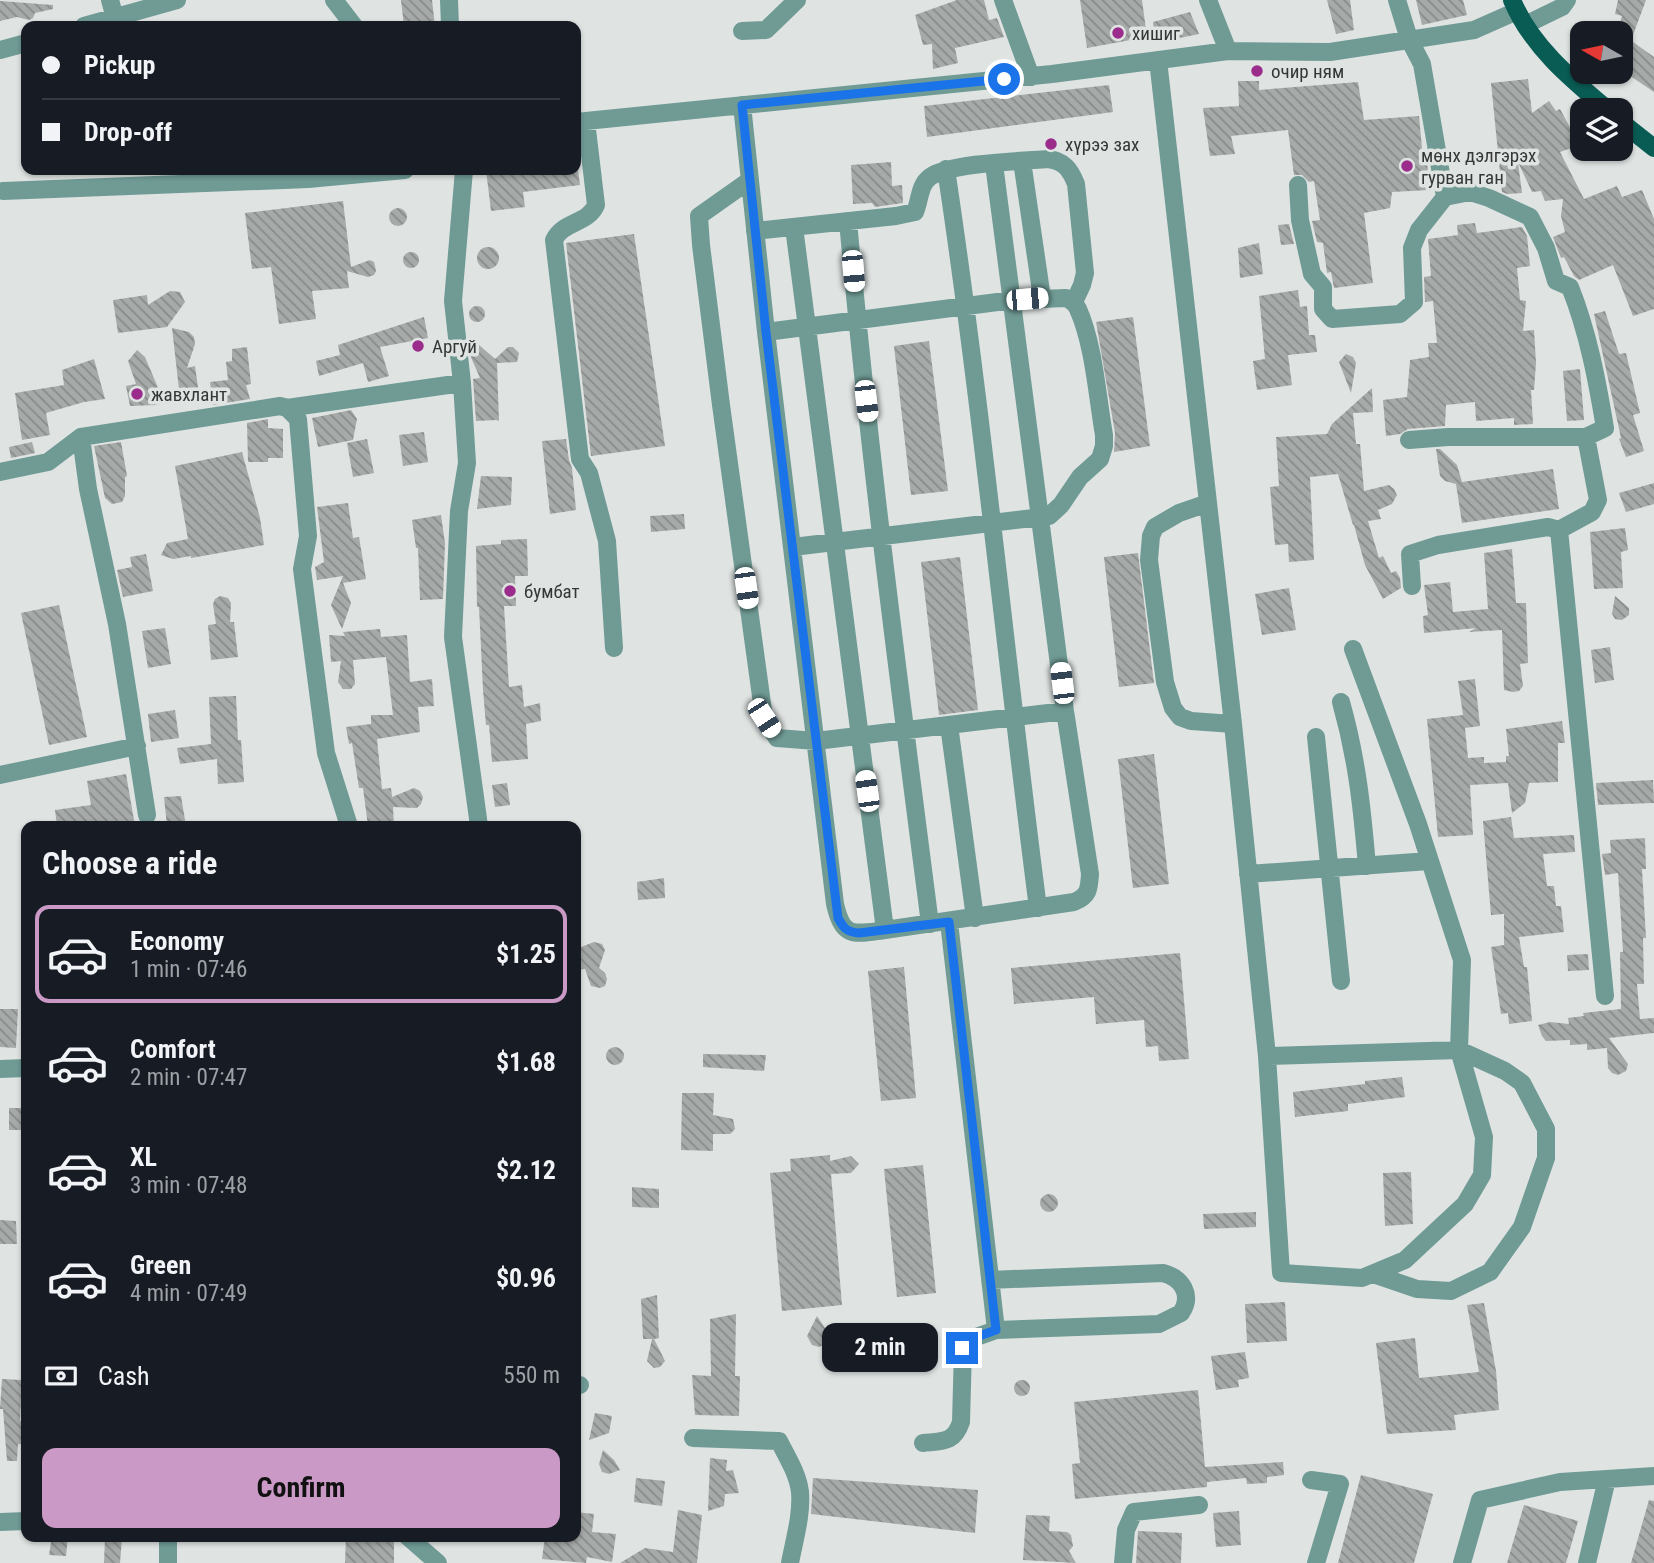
<!DOCTYPE html>
<meta charset="utf-8">
<style>
body{margin:0;font-family:"Roboto Condensed",sans-serif;background:#20242c;color:#f1f3f6;height:100vh;display:flex;flex-direction:column;font-size:26px;white-space:nowrap}
*{box-sizing:border-box;margin:0}
p{font-size:23px;color:#9ea1a6}
.icon{flex:none;width:38px;height:38px;fill:none;stroke:currentColor;stroke-width:2;stroke-linecap:round;stroke-linejoin:round}
.map{position:relative;flex:1;overflow:hidden}
.side{position:absolute;left:21px;top:821px;width:560px;height:721px;display:flex;flex-direction:column;background:#171b24;border-radius:14px;box-shadow:0 2px 5px #0004}
.side>*{flex:none}
.guide{position:absolute;left:21px;top:21px;width:560px;height:154px;border-radius:14px;box-shadow:0 2px 5px #0004;display:grid;align-content:center;height:154px;padding:0 21px;background:#171b24}
.needle{width:46px;rotate:279deg}
.controls{position:absolute;left:1570px;top:21px;display:grid;gap:14px}
.controls a{display:grid;place-items:center;width:63px;height:63px;border-radius:14px;background:#171b24;box-shadow:0 2px 5px #0004;font-size:35px}
.end{position:absolute;width:32px;height:32px;margin:-16px;border:9px solid #1a73e8;background:#fff;box-shadow:0 0 0 4px #fff}
.from{border-radius:50%}
.bubble{position:absolute;height:49px;border-radius:14px;background:#171b24;box-shadow:0 2px 5px #0004;font-size:23px;font-weight:700;line-height:49px;text-align:center}
.car{position:absolute;width:21px;height:42px;margin:-21px -10px;border-radius:9px;box-shadow:0 0 5px 2px #0007;background:linear-gradient(#fff 24%,#345 0 40%,#fff 0 76%,#345 0 86%,#fff 0)}
.guide b{display:flex;align-items:center;gap:24px;height:66px;font-size:26px}
.guide b+b{border-top:2px solid #363941}
.guide i{width:18px;height:18px;background:#f1f3f6}
ul{padding:0;list-style:none}
li{display:flex;align-items:center;gap:21px;height:98px;margin:0 14px 10px;padding:0 7px;border:4px solid transparent;border-radius:14px}
li div{flex:1}
li b{display:block;font-size:26px}
li em{font-style:normal;font-weight:700}
li.selected{border-color:#ca99c6}
li>.icon{width:63px;height:63px;stroke-width:1.5}
h2{padding:0 21px;font-size:32px;line-height:84px}
.pay{display:flex;align-items:center;gap:18px;height:77px;padding:0 21px;font-size:26px}
.pay p{margin-inline-start:auto}
.action{display:flex;gap:14px;margin-top:auto;padding:14px 21px}
.action a{flex:1;height:80px;border-radius:14px;background:#ca99c6;color:#111;font-size:28px;font-weight:700;line-height:80px;text-align:center}
.map>svg:first-child{display:block}
.building{fill:url(#building-back-hatch)}
.lines{fill:none;stroke-linecap:round;stroke-linejoin:round}
.minor{stroke:#709b95;stroke-width:18}
.major{stroke:#095c54;stroke-width:18}
.route{stroke:#1a73e8;stroke-width:9}
.poi-dot{fill:#9b2c8b;stroke:#dfe4e3;stroke-width:2.5}
.labels{text-anchor:middle;stroke-width:7;stroke-linejoin:round;paint-order:stroke}
.poi-label{font-size:19px;fill:#353737;stroke:#dfe4e3;text-anchor:start}
</style>
<div class="map">
<svg width="1654" height="1563" viewBox="0 0 1654 1563">
<defs>
<pattern id="building-back-hatch" width="6" height="6" patternUnits="userSpaceOnUse" patternTransform="scale(1.75)"><rect width="6" height="6" fill="#a6aaa9"/><path d="M-1 5l2 2M0 0l6 6M5-1l2 2" fill="none" stroke="#888b8a"/></pattern>
</defs>
<rect width="100%" height="100%" fill="#dfe4e3"/>
<path class="building" d="M401,0h31l3,26h-31z
M957,0h27l5,20 8,-2 7,19 -49,11 3,15 -25,6 -1,-25 -9,1 -8,-30z
M1080,0h62l5,37 -60,11z
M1327,0h23l4,30 -18,4z
M1416,0h47l4,15 -45,10z
M1618,0h28l-13,35 -16,-3 5,-16 -7,-2z
M0,1l53,4v4l-18,4 -2,5 -4,2 -12,-3 -17,4z
M1190,12l9,22 -44,9 -2,-21z
M1633,42l21,15v35l-34,-23v-10z
M1528,79l4,34 17,-12 7,10 4,-2 13,24 -2,1 6,12 -17,6 24,47 33,-13 5,11 20,-7 12,29v90l-21,7 -20,-51 -34,15 -5,-4 -10,-19 -3,1 -8,-21 12,-5 -4,-16 2,-17 -18,2 -4,-10 -9,1 -14,-30 4,31 -15,1 -5,-2 -11,-109z
M1238,81h21v9l99,-8 6,38 55,-4 4,43h4l2,31 -37,2 -2,16 -26,5 9,70 -39,5 -3,-16 -4,1 -4,-30 -6,-1 -5,-21 8,-1 -6,-39 -5,1 -7,-7h-8l-6,-45 -57,6 4,18 -25,2 -7,-48 36,-2z
M1109,85l4,27 -186,25 -3,-31z
M891,162l1,24 10,-1 1,18 -28,4 -3,-4 -19,1 -2,-39z
M486,170h92l2,15 -57,7 2,15 -34,4z
M343,201l8,66 19,-7 4,2 2,9 -2,4 -6,2 -21,-6 2,17 -37,3 4,28 -37,5 -8,-57 -19,2 -7,-56z
M389 217a9 9 0 1 1 18 0a9 9 0 1 1-18 0Z
M1475,223l2,10 45,-6 5,9 3,30 -13,2 3,32 6,1 -3,30 11,-1 2,33 -2,27h-3l2,34 -19,1v-7l-38,3 -1,-19 -29,3 -1,21 -37,3 -8,5 -14,2 -3,-36 24,-3 3,-37 19,-3 -1,-14h9l-4,-42 -8,1 -1,-25 7,-1 -3,-37 30,-4 -1,-10z
M1289,224l5,20 -13,1 -3,-20z
M634,234l31,212 -74,10 -25,-213z
M1259,243l4,31 -23,4 -2,-30z
M477 258a11 11 0 1 1 22 0a11 11 0 1 1-22 0Z
M403 260a8 8 0 1 1 16 0a8 8 0 1 1-16 0Z
M1298,290l2,17 7,-1 2,29h6l2,17 -29,3 4,30 -35,5 -4,-29 12,-2 -6,-63z
M170,291l10,1 5,10 -18,25 -49,6 -5,-33 34,-5 1,10z
M469 314a8 8 0 1 1 16 0a8 8 0 1 1-16 0Z
M1605,311l14,43 7,-1 14,60 -7,2 11,36 -18,6 -7,-18 2,-1 -27,-124z
M424,317l4,21 -48,9 9,29 -21,6 -5,-19 -44,13 -3,-15 24,-6 -2,-10z
M1133,317l17,129 -36,6 1,-19 -19,-111z
M172,328l17,4 5,5 1,7 -8,24 8,-2 4,28 -19,4z
M929,341l19,150 -37,4 -17,-149z
M479,345l16,14 13,-12h5l6,6 -2,9 -20,1 2,58 -3,-1 -20,1 -3,-42 7,-1 -10,-23z
M247,347l4,37 -5,1 4,14 -37,6 -3,-23 18,-2 -2,-18 6,-1v-12z
M137,350l8,7 19,45 -8,3 -26,1 -4,-20 10,-2 -8,-23z
M1346,354l7,3 3,6 -5,30 -12,-31z
M94,359l11,40 -21,3 -38,11 4,22 -28,5 -7,-47 49,-8 -2,-15z
M1580,369l4,51 -17,1 -4,-50z
M1372,388l1,24 -20,1 3,31h4l4,47 25,-6 5,4 3,6 -5,9 -14,6 3,9 -13,2 11,37 4,-2 8,17 5,-2 4,7 1,10 -18,11 -18,-34 -11,-40 10,-3 -11,3 -15,-51 -28,3 4,83 -25,2 -1,-18 -13,1 -5,-58 9,-1 -3,-49 51,-3 5,-10z
M351,410l6,9 -4,21 -35,7 -6,-29z
M268,419v9l15,1v29h-15v4h-20l-1,-39z
M424,432l4,30 -25,4 -4,-31z
M367,439l7,34 -21,4 -6,-34z
M566,439l3,21 3,8 4,42 -26,4 -8,-73z
M32,442l3,11 -24,5 -2,-11z
M121,442l6,34 -2,1v19l-3,6 -10,2 -7,-6 -11,-52z
M1436,449h4l17,16 5,17 91,-13 6,40 -97,14 -6,-39 -11,-3 -5,-5z
M242,452l18,66 4,27 -73,13v-2l-18,3 -12,-4 6,-12 21,-4 -13,-73z
M481,476l31,1 -1,28 -34,4z
M1654,483v21l-28,8 -7,-19z
M348,503l5,35 6,-1 7,42 -23,4 8,20 -9,26 -11,-24 12,-29 -26,4 -2,-13 9,-5 -7,-55z
M684,514l1,15 -34,3 -1,-16z
M441,515l4,28 -2,56 -23,1 -2,-52h-2l-4,-28z
M1625,528l3,22 -7,2 2,36 -29,1 -4,-57z
M527,539l1,37h-13l1,30h-12l5,81 13,-2 2,22 16,-4 1,18 -15,3 2,35 -36,3 -3,-37h-3l-3,-35 -4,-83h-2l-1,-61 25,-2v-4z
M1512,549l4,54h10l2,60 -8,1 3,22 -4,5 -6,1 -9,-2 -2,-60 -33,2 7,-4 -52,5 -1,-17 5,-1 -4,-30 26,-3 3,30 35,-3 -4,-56z
M1138,553l16,130 -35,4 -15,-130z
M146,554l7,37 -30,6 -6,-27 15,-3 -2,-10z
M960,557l18,153 -39,5 -18,-153z
M1289,588l7,42 -34,5 -7,-41z
M220,596l8,2 3,5 -1,19h4l4,35 -27,3 -3,-35 8,-1 -3,-20 2,-5z
M1615,596l14,12v7l-7,5 -7,-1 -3,-5z
M59,605l28,132 -38,8 -28,-132z
M165,628l6,36 -23,4 -6,-37z
M380,629l1,8 26,-2 3,47 22,-3 2,27 -16,1 2,25 -43,7 5,50 9,-1 1,9 22,-9 6,3 3,6 -2,7 -4,4 -24,-1 1,19h-26l-5,-38h-4l-7,-45 -3,1 -3,-17 25,-3v-9h22l-7,-58 -33,3 2,24 -4,5h-8l-5,-7 3,-21 -10,1 -2,-27 16,1 -2,-4z
M1610,647l4,33 -19,3 -4,-33z
M1475,679l5,47 -15,2 3,30 16,-1v6l22,-1v-6h3l-3,-27 56,-8 3,22h-7v39l-29,1 -4,20 -13,10 -4,-30 -38,2 3,50 -35,2 -11,-118 36,-4 -5,-34z
M236,696l2,44h3l3,42 -26,2 -1,-25 -37,5 -3,-16 34,-4 -2,-47z
M175,710l4,28 -28,4 -3,-28z
M1154,754l15,130 -36,4 -15,-129z
M126,774l9,52h-78l-2,-16 36,-5 -4,-24z
M1653,780l1,23 -56,2 -2,-22z
M507,783l3,22 -15,2 -3,-22z
M181,796l5,30h-19l-3,-29z
M1511,817l3,21 60,-3 1,17 -32,2 4,32h7l2,20h5l3,26 -45,5 5,30h3l5,54 -23,3 -1,-11 -7,1 -10,-67 13,-2v-31l-13,1 -8,-94z
M1645,838l1,31h-4l4,69h-3l1,46h-7l3,35 14,-1v15l-45,5 19,26 -2,7 -8,4 -6,-2 -4,-5 -1,-20 -20,2v-6l-17,1v-5l-24,1 -4,-5 -4,-11 12,-3 19,2 -1,-6 16,-2 -1,-3 38,-4 -1,-57h3l-5,-79 -13,2 -3,-21 9,-1 -1,-13z
M664,878l1,20 -27,2 -1,-18z
M594,942l8,2 3,6 -6,18 6,5 2,6 -2,7 -5,2 -9,-2 -6,-17 -9,1v-21z
M1180,953l9,106 -30,2 -1,-15 -12,1 -2,-27 -48,4 -2,-27 -80,7 -3,-36z
M1588,954l1,16 -21,1 -1,-16z
M904,967l12,131 -35,3 -13,-130z
M0,1009h18l-2,39 -16,-1z
M606 1056a9 9 0 1 1 18 0a9 9 0 1 1-18 0Z
M703,1054l63,1 -2,16 -61,-4z
M1402,1077l3,20 -57,7v7l-53,6 -2,-25 72,-8v-3z
M682,1093h32l-1,22 20,4 2,10 -5,5h-17v17l-32,-1z
M9,1108h17v22h-17z
M830,1155v6l21,-5 8,8 -8,9 -20,1 11,131 -60,6 -12,-138 21,-2 -1,-12z
M923,1165l13,128 -39,4 -13,-128z
M1411,1172l2,52 -28,2 -2,-53z
M632,1187l27,2v19l-27,-1z
M1040 1203a9 9 0 1 1 18 0a9 9 0 1 1-18 0Z
M1256,1212v15l-52,2 -1,-15z
M0,1220l16,1 1,23h-17z
M657,1295l2,43 -5,1 11,22 -5,6 -6,1 -7,-7 5,-22h-9l-2,-40z
M1285,1302l2,39 -40,2 -2,-39z
M1484,1303l12,68 3,39 -45,5 2,15 -69,4 -11,-91 39,-5 4,40 60,-6 -12,-67z
M736,1314l-1,62h5l-1,40 -44,-1 -3,-40 19,1 -1,-57z
M817,1316l12,18 -3,10 -7,3 -7,-2 -5,-9z
M1245,1352l4,26 -11,2 1,7 -23,3 -5,-34z
M2,1379l20,1 -2,41h6v23h-8l-1,17h-10l-4,-52h-3z
M1014 1388a8 8 0 1 1 16 0a8 8 0 1 1-16 0Z
M1198,1390l7,77 78,-5 1,13 -17,2v6l-20,1 -1,-6 -39,4v5l-132,12 -3,-35 8,-1 -6,-61z
M595,1413l17,3 -3,17 -20,7z
M603,1450l11,10 6,10 -11,4 -7,-2 -3,-8z
M710,1458l17,2 -1,11 7,-1 6,23 -14,1 -1,12 -16,5z
M1361,1475l72,19 -19,69h-76z
M636,1478l29,3 -3,25 -28,-4z
M813,1478l165,12 -3,43 -164,-19z
M1649,1500l5,1v62h-23z
M1524,1505l54,16 -12,42h-59z
M678,1510l24,5 -5,48h-77l25,-15 28,4z
M1239,1511l2,34 -25,2 -3,-34z
M576,1512l18,2 -2,18 24,2 -4,28 -25,-5 -1,6 -44,-4 3,-23h31z
M1026,1515l24,1 -1,15 18,1 4,3 2,11 -4,5 7,12 -53,-3z
M1138,1531l44,2 -1,30h-45z
M52,1536h16l-2,20 -17,-1z
M346,1536h48v27h-49z
M105,1538h17l-2,25h-16z"/>
<g class="lines">
<path class="minor" d="M110,0l5,18
M334,0l20,26
M449,0l1,26
M1003,0l28,77
M1208,0l20,51
M1397,0l12,39 13,25 23,133 25,-5 19,6 41,19 16,31 10,33 14,6c18,45 27,93 35,141l-19,9 12,63 -6,12 -33,18 46,466
M1525,25l37,-18 5,-7
M84,26l93,-26
M742,31l24,-1 31,-30
M0,50l26,-7
M1158,60l75,664 34,332 14,217 81,5 43,-18 60,-56 17,-29 2,-38 -25,-87 3,-90 -44,-136 -65,-175
M742,105l24,227 69,572c8,35 19,30 50,26l189,-28c15,-6 15,-13 16,-28l-25,-163 -71,-547
M586,121l10,84c-8,19 -33,16 -42,35l26,219 9,14 18,68 7,107
M576,122l476,-48 176,-23 102,1 144,-22 43,-19
M1022,161l20,137
M946,169c37,246 60,493 92,739
M750,180l-51,36 2,29 20,160 43,313 13,20 39,3 249,-30
M1298,185l2,35 12,54 11,13v22l9,10 68,-5 14,-12 -2,-54 7,-18 26,-33
M3,191l305,-12 97,-9
M848,221c21,235 52,469 82,703
M794,227l91,703
M755,231l141,-15 19,-4c5,-11 4,-27 15,-35 19,-14 92,-16 118,-18 16,2 22,10 28,25l9,89 -3,12 -8,17
M766,332l247,-32 53,-2c6,3 9,5 12,11 16,36 19,86 26,126v11l-4,13 -20,18 -19,28 -12,11 -256,31
M462,383l5,80 -8,48 -6,126 26,189
M287,408l11,11 10,117 -6,33 24,184 23,73
M81,437l7,52 29,135 30,191
M1409,440l39,-3h138
M0,472l48,-10 33,-25 199,-31 7,2 175,-25 -9,-82 11,-131
M1208,503l-29,10 -24,14 -4,9 -2,24 16,122 8,26 7,9 11,4 42,3
M1412,586l-2,-32 28,-9 110,-18 11,3
M1341,702c16,57 21,105 26,164
M949,725l26,193
M1316,737l25,244
M0,775l137,-29
M1248,874l181,-13
M949,922l47,408
M1267,1056l192,-6 46,21 17,12 24,46v29l-24,69 -32,45 -39,19 -34,-2 -44,-15
M0,1069l26,-1
M576,1385h4
M693,1438l86,3c8,16 19,33 21,51 2,23 -6,49 -10,71
M923,1443c20,-2 31,0 38,-21l2,-74 2,-7 31,-11 163,-6 22,-11c12,-18 1,-35 -18,-40l-173,7
M1311,1480l29,4 -24,79
M0,1522l26,-1
M168,1536v27
M407,1536l31,27
M1123,1563l3,-33 8,-18 65,-7
M1462,1563l18,-63 80,-18 94,-6
M1587,1563l20,-84"/>
<path class="major" d="M1512,0c19,46 59,79 96,110
M1620,121l34,27"/>
</g>
<g class="lines">
<path class="route" d="M962,1348l3,-7 31,-11 -47,-408 -90,11c-12,-1 -15,-4 -21,-15l-72,-586 -24,-227 262,-26"/>
</g>
<g class="poi-dot">
<circle cx="1118" cy="33" r="7"/>
<circle cx="1257" cy="71" r="7"/>
<circle cx="1051" cy="144" r="7"/>
<circle cx="1407" cy="166" r="7"/>
<circle cx="418" cy="346" r="7"/>
<circle cx="137" cy="394" r="7"/>
<circle cx="510" cy="591" r="7"/>
</g>
<g class="labels">
<g class="poi-label">
<text x="1132" y="40">хишиг</text>
<text x="1271" y="78">очир ням</text>
<text x="1065" y="151">хүрээ зах</text>
<text x="1421" y="162">мөнх дэлгэрэх<tspan x="1421" dy="22">гурван ган</tspan></text>
<text x="432" y="353">Аргуй</text>
<text x="151" y="401">жавхлант</text>
<text x="524" y="598">бумбат</text>
</g>
</g>
</svg>
<div class="controls">
<a><svg class="needle" viewBox="-14 -14 28 28"><path d="M0-13l5 13h-10z" fill="#e53935"/><path d="M0 13l5-13h-10z" fill="#9ea1a6"/></svg></a>
<a><svg class="icon" aria-label="layers" viewBox="0 0 24 24"><path d="M12 4l9 5-9 5-9-5zM3 14l9 5 9-5"/></svg></a>
</div>
<i class="end from" style="left:1004px;top:79px"></i>
<i class="end" style="left:962px;top:1348px"></i>
<div class="bubble" style="left:822px;top:1323px;width:116px">2 min</div>
<i class="car" style="left:853px;top:271px;rotate:175deg"></i>
<i class="car" style="left:1027px;top:299px;rotate:85deg"></i>
<i class="car" style="left:866px;top:401px;rotate:173deg"></i>
<i class="car" style="left:746px;top:588px;rotate:172deg"></i>
<i class="car" style="left:1062px;top:683px;rotate:353deg"></i>
<i class="car" style="left:764px;top:718px;rotate:147deg"></i>
<i class="car" style="left:867px;top:791px;rotate:352deg"></i>
<div class="guide">
<b><i class="from"></i>Pickup</b>
<b><i></i>Drop-off</b>
</div>
<section class="side">
<h2>Choose a ride</h2>
<ul>
<li class="selected"><svg class="icon" aria-label="car" viewBox="0 0 24 24"><path d="M5 17H2v-5l4-1 3-4h7l3 4 3 1v5h-3M9 17h6M6 11h13"/><circle cx="7" cy="17" r="2"/><circle cx="17" cy="17" r="2"/></svg><div><b>Economy</b><p>1 min · 07:46</p></div><em>$1.25</em></li>
<li><svg class="icon" aria-label="car" viewBox="0 0 24 24"><path d="M5 17H2v-5l4-1 3-4h7l3 4 3 1v5h-3M9 17h6M6 11h13"/><circle cx="7" cy="17" r="2"/><circle cx="17" cy="17" r="2"/></svg><div><b>Comfort</b><p>2 min · 07:47</p></div><em>$1.68</em></li>
<li><svg class="icon" aria-label="car" viewBox="0 0 24 24"><path d="M5 17H2v-5l4-1 3-4h7l3 4 3 1v5h-3M9 17h6M6 11h13"/><circle cx="7" cy="17" r="2"/><circle cx="17" cy="17" r="2"/></svg><div><b>XL</b><p>3 min · 07:48</p></div><em>$2.12</em></li>
<li><svg class="icon" aria-label="car" viewBox="0 0 24 24"><path d="M5 17H2v-5l4-1 3-4h7l3 4 3 1v5h-3M9 17h6M6 11h13"/><circle cx="7" cy="17" r="2"/><circle cx="17" cy="17" r="2"/></svg><div><b>Green</b><p>4 min · 07:49</p></div><em>$0.96</em></li>
</ul>
<div class="pay"><svg class="icon" aria-label="cash" viewBox="0 0 24 24"><path d="M3 7h18v10H3z"/><circle cx="12" cy="12" r="2"/></svg>Cash<p>550 m</p></div>
<div class="action"><a>Confirm</a></div>
</section>
</div>
